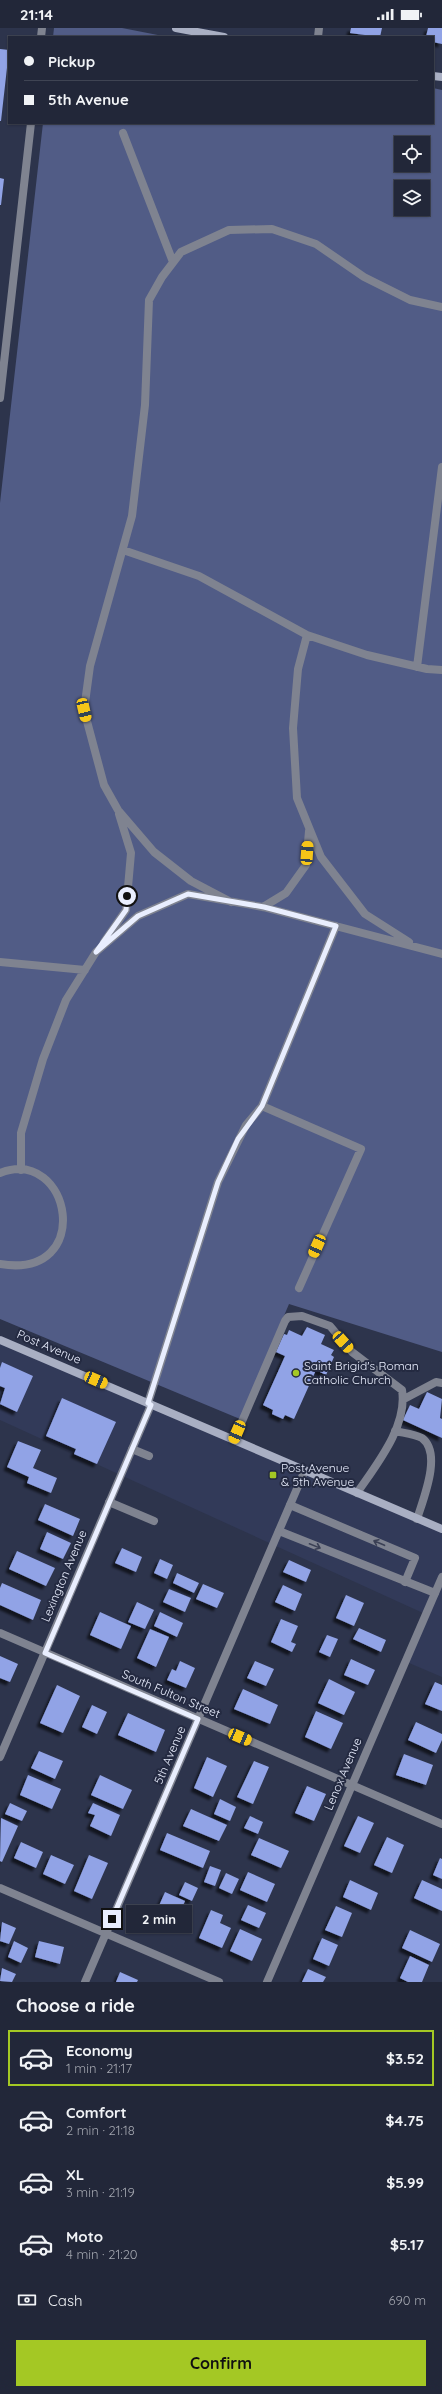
<!DOCTYPE html>
<meta charset="utf-8">
<style>
body{margin:0;font-family:Quicksand,sans-serif;background:#2a2f41;color:#f1f3f6;height:100vh;display:flex;flex-direction:column;font-size:15px;white-space:nowrap}
*{box-sizing:border-box;margin:0}
p{font-size:13px;color:#a2a5ae}
.icon{flex:none;width:22px;height:22px;fill:none;stroke:currentColor;stroke-width:2;stroke-linecap:round;stroke-linejoin:round}
.map{position:relative;height:1954px;overflow:hidden}
.side{display:flex;flex-direction:column;background:#222739;flex:1}
.side>*{flex:none}
.hud{position:absolute;left:8px;top:8px;width:426px;height:88px;border-radius:0px;box-shadow:0 1px 3px #0004,0 0 0 1px #3f4453;display:grid;align-content:center;height:88px;padding:0 16px;background:#222739}
.tools{position:absolute;left:394px;top:108px;display:grid;gap:8px}
.tools a{display:grid;place-items:center;width:36px;height:36px;border-radius:0px;background:#222739;box-shadow:0 1px 3px #0004,0 0 0 1px #3f4453;font-size:20px}
.end{position:absolute;width:18px;height:18px;margin:-9px;border:5px solid #e9eefe;background:#111;box-shadow:0 0 0 2px #111}
.from{border-radius:50%}
.bubble{position:absolute;height:28px;border-radius:0px;background:#222739;box-shadow:0 1px 3px #0004,0 0 0 1px #3f4453;font-size:13px;font-weight:700;line-height:28px;text-align:center}
.car{position:absolute;width:12px;height:24px;margin:-12px -6px;border-radius:5px;box-shadow:0 0 3px 1px #0007;background:linear-gradient(#f5c518 24%,#345 0 40%,#f5c518 0 76%,#345 0 86%,#f5c518 0)}
.hud b{display:flex;align-items:center;gap:14px;height:38px;font-size:15px}
.hud b+b{border-top:1px solid #3f4453}
.hud i{width:10px;height:10px;background:#f1f3f6}
ul{padding:0;list-style:none}
li{display:flex;align-items:center;gap:12px;height:56px;margin:0 8px 6px;padding:0 8px;border:2px solid transparent;border-radius:0px}
li div{flex:1}
li b{display:block;font-size:15px}
li em{font-style:normal;font-weight:700}
li.active{border-color:#a4c824}
li>.icon{width:36px;height:36px;stroke-width:1.5}
h2{padding:0 16px;font-size:18px;line-height:48px}
.pay{display:flex;align-items:center;gap:10px;height:44px;padding:0 16px;font-size:15px}
.pay p{margin-inline-start:auto}
.primary-button{display:flex;gap:8px;margin-top:auto;padding:8px 16px}
.primary-button a{flex:1;height:46px;border-radius:0px;background:#a4c824;color:#111;font-size:16px;font-weight:700;line-height:46px;text-align:center}
.status{display:flex;justify-content:space-between;align-items:center;height:28px;padding:0 20px;background:#222739;direction:ltr}
.status svg{height:11px;fill:currentColor}
.map>svg:first-child{display:block}
.built{fill:#323a59}
.green{fill:#515c86;fill-rule:evenodd}
.building{fill:#91a3e6;filter:url(#shadow)}
.lines{fill:none;stroke-linecap:round;stroke-linejoin:round}
.lane{stroke:#7f8390;stroke-width:8}
.street{stroke:#7f8390;stroke-width:8}
.secondary{stroke:#a9afc3;stroke-width:8}
.oneway{stroke:#3b4055}
.route{stroke:#e9eefe;stroke-width:5}
.poi-dot{fill:#a4c824;stroke:#242a41;stroke-width:1.5}
.labels{text-anchor:middle;stroke-width:4;stroke-linejoin:round;paint-order:stroke}
.street-label{font-size:12px;fill:#e9eefe;stroke:#242a41}
.poi-label{font-size:12px;fill:#e9eefe;stroke:#242a41;text-anchor:start}
</style>
<div class="status"><b>21:14</b><svg viewBox="0 0 49 12"><path d="M0 12V9h3v3zM5 12V6h3v6zM10 12V3h3v9zM15 12V0h3v12zM26 1h20v11H26zM47 4h2v5h-2z"/></svg></div>
<div class="map">
<svg width="442" height="1954" viewBox="0 0 442 1954">
<defs>
<filter id="shadow"><feDropShadow dx="-3.5" dy="3.5" stdDeviation="1" flood-color="#0009"/></filter>
</defs>
<rect width="100%" height="100%" fill="#2d344c"/>
<path class="built" d="M0,1311l442,190v148l-40,-17 21,-47 -423,-193z"/>
<path class="green" d="M54,0h68l46,9h-115z
M433,60l9,2v1262l-153,-48 -49,115 -240,-100v-816l43,-380h390zM401,115h22v22h-22zM401,159h22v22h-22z"/>
<path class="building" d="M351,0h31l-2,9 -30,-4z
M428,0h14v16l-9,-2v-5h-7z
M0,21l9,1 -8,71h-1z
M0,150l4,1 -3,26h-1z
M307,1299l18,8 -4,9 13,6 -3,5 3,2 -8,18 -10,-5 -22,49 -9,-4 -2,4 -11,-5 1,-4 -10,-5 22,-49 -9,-4 8,-18 3,1 2,-5 13,6z
M2,1334l31,14 -16,36 -17,-8 5,-16 -5,-2v-18z
M427,1364l15,7 -2,19 2,1v19l-39,-18 7,-15 9,4z
M62,1370l54,24 -19,42 -23,-10 2,-5 -30,-13z
M18,1413l23,9 -8,18 24,10 -6,15 -24,-10 2,-6 -22,-10z
M45,1476l35,15 -7,17 -35,-16z
M47,1504l24,11 -8,16 -23,-10z
M122,1520l20,9 -6,15 -21,-9z
M17,1523l38,17 -9,18 -37,-17z
M160,1531l13,6 -6,14 -13,-6z
M289,1532l22,10 -5,12 -23,-10z
M177,1545l22,10 -5,10 -21,-10z
M2,1555l39,17 -8,20 -33,-15v-17z
M203,1556l21,9 -7,15 -21,-9z
M283,1557l19,9 -7,17 -20,-9z
M169,1561l22,9 -6,14 -22,-10z
M346,1567l18,8 -10,23 -18,-8z
M137,1574l17,8 -9,19 -17,-7z
M100,1584l31,14 -10,23 -31,-14z
M160,1584l23,11 -6,14 -23,-11z
M281,1591l17,7 -7,16 5,2 -4,8 -21,-10z
M359,1600l27,12 -5,12 -28,-13z
M150,1601l19,8 -13,30 -19,-9z
M327,1607l11,4 -8,18 -11,-5z
M0,1628l18,8 -8,18 -10,-4z
M351,1631l24,11 -7,15 -24,-10z
M180,1633l15,7 -9,20 -19,-8 5,-11 4,2z
M255,1633l19,8 -8,17 -19,-8z
M329,1651l26,13 -11,23 -26,-12z
M435,1654l7,3v26l-17,-7z
M57,1657l23,11 -17,37 -23,-10z
M243,1661l35,16 -8,19 -36,-15z
M92,1677l15,7 -10,22 -15,-7z
M316,1683l27,12 -12,26 -26,-12z
M128,1685l37,17 -9,22 -38,-17z
M416,1694l26,12v6l-6,13 -28,-13z
M39,1723l24,10 -8,18 -24,-11z
M404,1726l29,11 -7,20 -30,-10z
M207,1729l20,9 -14,31 -19,-9z
M254,1733l15,6 -16,37 -16,-7z
M28,1747l33,14 -9,20 -32,-14z
M100,1747l32,15 -9,19 -32,-14z
M307,1758l19,8 -12,27 -19,-8z
M220,1771l16,8 -6,14 -16,-7z
M10,1775l17,8 -5,10 -17,-7z
M93,1775l27,12 -9,21 -21,-10 5,-11 -7,-2z
M191,1781l36,16 -8,16 -36,-15z
M250,1788l13,6 -5,12 -14,-6z
M358,1788l16,7 -14,30 -16,-7z
M1,1790l17,8 -16,36 -2,-1z
M167,1805l43,18 -7,17 -43,-18z
M387,1809l17,8 -12,28 -18,-8z
M259,1810l30,13 -8,17 -30,-13z
M21,1814l22,10 -7,16 -22,-10z
M51,1827l23,10 -9,19 -22,-10z
M89,1827l19,8 -16,36 -18,-8z
M440,1830l2,1v20l-9,-4z
M210,1838l11,4 -6,16 -11,-4z
M248,1844l27,12 -8,18 -27,-12z
M226,1845l13,6 -7,15 -13,-6z
M350,1852l28,13 -7,17 -28,-13z
M422,1852l20,9v22l-28,-13z
M185,1854l13,6 -6,13 -13,-6z
M165,1864l20,9 -10,22 -20,-8z
M248,1877l18,8 -7,15 -18,-8z
M336,1878l16,7 -10,24 -17,-7z
M211,1882l12,5 -3,8 11,5 -9,20 -23,-10z
M2,1894l14,6 -7,16 -9,-3z
M240,1901l22,10 -10,22 -22,-10z
M410,1902l30,14 -8,18 -30,-14z
M322,1910l16,7 -9,21 -16,-7z
M14,1913l14,7 -7,15 -13,-6z
M39,1913l25,6 -4,17 -25,-7z
M410,1928l19,9 -7,17h-14l-8,-4z
M2,1940l14,6 -4,8 -12,-1z
M308,1941l18,8 -3,5h-21z
M120,1944l18,8 -1,2h-21z"/>
<g class="lines">
<path class="lane" d="M123,105l50,129
M123,522l76,26 108,59 60,20 60,14 15,1
M307,607l-9,34 -5,59 4,70 24,59 44,57 44,28
M417,639l25,-200
M231,874l-40,-21 -37,-29 -36,-42 -14,-25 -20,-75 6,-44 42,-150 13,-111 4,-105 13,-23 19,-25 48,-22 43,-1 44,15 48,33 46,23 32,7
M263,879l23,-14 20,-28 3,-34
M104,914l22,-32 5,-57 -12,-39
M0,934l85,8
M262,1078l99,43 -62,139
M21,1142v-37l22,-74 23,-59 30,-48 42,-36 50,-22 75,13 179,47
M0,1145c71,-28 96,107 0,91
M404,1371l32,-17 6,1
M148,1375l70,-221 28,-57 16,-19 74,-180
M395,1403c8,2 19,3 27,7 20,15 2,59 -5,81
M234,1412l51,-119 3,-4 14,-1 28,10 22,26 50,38c6,36 -26,75 -45,103
M132,1421l17,7
M109,1474l45,19
M290,1477l125,53 -10,24
M279,1503l156,62"/>
<path class="street" d="M41,9l1,-9
M318,9l1,-9
M0,370l31,-275
M0,1605l442,191
M0,1729l151,-352
M0,1860l219,94
M85,1954l220,-512
M267,1954l175,-405"/>
<path class="secondary" d="M176,0l48,9
M433,48l9,1
M0,1312l442,189"/>
</g>
<defs><path id="oneway-shaft" d="M-6 0H5M1.5-3L5.5 0L1.5 3" fill="none" stroke-width="1.6" stroke-linecap="round" stroke-linejoin="round"/></defs>
<g class="oneway">
<use href="#oneway-shaft" transform="translate(379 1515) rotate(-157)"/>
<use href="#oneway-shaft" transform="translate(315 1518) rotate(22)"/>
</g>
<g class="lines">
<path class="route" d="M112,1891l86,-200 -153,-66 106,-248 -3,-2 70,-221 20,-43 24,-33 74,-180 -72,-19 -76,-13 -50,22 -42,36 30,-42 1,-14"/>
</g>
<g class="poi-dot">
<circle cx="296" cy="1345" r="4"/>
<rect x="269" y="1443" width="8" height="8" rx="2"/>
</g>
<g class="labels">
<g class="street-label">
<text transform="translate(49 1319) rotate(23)" y="4">Post Avenue</text>
<text transform="translate(64 1548) rotate(-67)" y="4">Lexington Avenue</text>
<text transform="translate(171 1666) rotate(23)" y="4">South Fulton Street</text>
<text transform="translate(170 1727) rotate(-67)" y="4">5th Avenue</text>
<text transform="translate(343 1746) rotate(-67)" y="4">Lenox Avenue</text>
</g>
<g class="poi-label">
<text x="304" y="1342">Saint Brigid's Roman<tspan x="304" dy="14">Catholic Church</tspan></text>
<text x="281" y="1444">Post Avenue<tspan x="281" dy="14">&amp; 5th Avenue</tspan></text>
</g>
</g>
</svg>
<div class="tools">
<a><svg class="icon" aria-label="locate" viewBox="0 0 24 24"><circle cx="12" cy="12" r="6"/><path d="M12 2v4M12 18v4M2 12h4M18 12h4"/></svg></a>
<a><svg class="icon" aria-label="layers" viewBox="0 0 24 24"><path d="M12 4l9 5-9 5-9-5zM3 14l9 5 9-5"/></svg></a>
</div>
<i class="end from" style="left:127px;top:868px"></i>
<i class="end" style="left:112px;top:1891px"></i>
<div class="bubble" style="left:126px;top:1877px;width:66px">2 min</div>
<i class="car" style="left:84px;top:682px;rotate:167deg"></i>
<i class="car" style="left:307px;top:825px;rotate:4deg"></i>
<i class="car" style="left:317px;top:1218px;rotate:204deg"></i>
<i class="car" style="left:343px;top:1314px;rotate:138deg"></i>
<i class="car" style="left:96px;top:1352px;rotate:113deg"></i>
<i class="car" style="left:237px;top:1404px;rotate:203deg"></i>
<i class="car" style="left:240px;top:1709px;rotate:113deg"></i>
<div class="hud">
<b><i class="from"></i>Pickup</b>
<b><i></i>5th Avenue</b>
</div>
</div>
<section class="side">
<h2>Choose a ride</h2>
<ul>
<li class="active"><svg class="icon" aria-label="car" viewBox="0 0 24 24"><path d="M5 17H2v-5l4-1 3-4h7l3 4 3 1v5h-3M9 17h6M6 11h13"/><circle cx="7" cy="17" r="2"/><circle cx="17" cy="17" r="2"/></svg><div><b>Economy</b><p>1 min · 21:17</p></div><em>$3.52</em></li>
<li><svg class="icon" aria-label="car" viewBox="0 0 24 24"><path d="M5 17H2v-5l4-1 3-4h7l3 4 3 1v5h-3M9 17h6M6 11h13"/><circle cx="7" cy="17" r="2"/><circle cx="17" cy="17" r="2"/></svg><div><b>Comfort</b><p>2 min · 21:18</p></div><em>$4.75</em></li>
<li><svg class="icon" aria-label="car" viewBox="0 0 24 24"><path d="M5 17H2v-5l4-1 3-4h7l3 4 3 1v5h-3M9 17h6M6 11h13"/><circle cx="7" cy="17" r="2"/><circle cx="17" cy="17" r="2"/></svg><div><b>XL</b><p>3 min · 21:19</p></div><em>$5.99</em></li>
<li><svg class="icon" aria-label="car" viewBox="0 0 24 24"><path d="M5 17H2v-5l4-1 3-4h7l3 4 3 1v5h-3M9 17h6M6 11h13"/><circle cx="7" cy="17" r="2"/><circle cx="17" cy="17" r="2"/></svg><div><b>Moto</b><p>4 min · 21:20</p></div><em>$5.17</em></li>
</ul>
<div class="pay"><svg class="icon" aria-label="cash" viewBox="0 0 24 24"><path d="M3 7h18v10H3z"/><circle cx="12" cy="12" r="2"/></svg>Cash<p>690 m</p></div>
<div class="primary-button"><a>Confirm</a></div>
</section>
